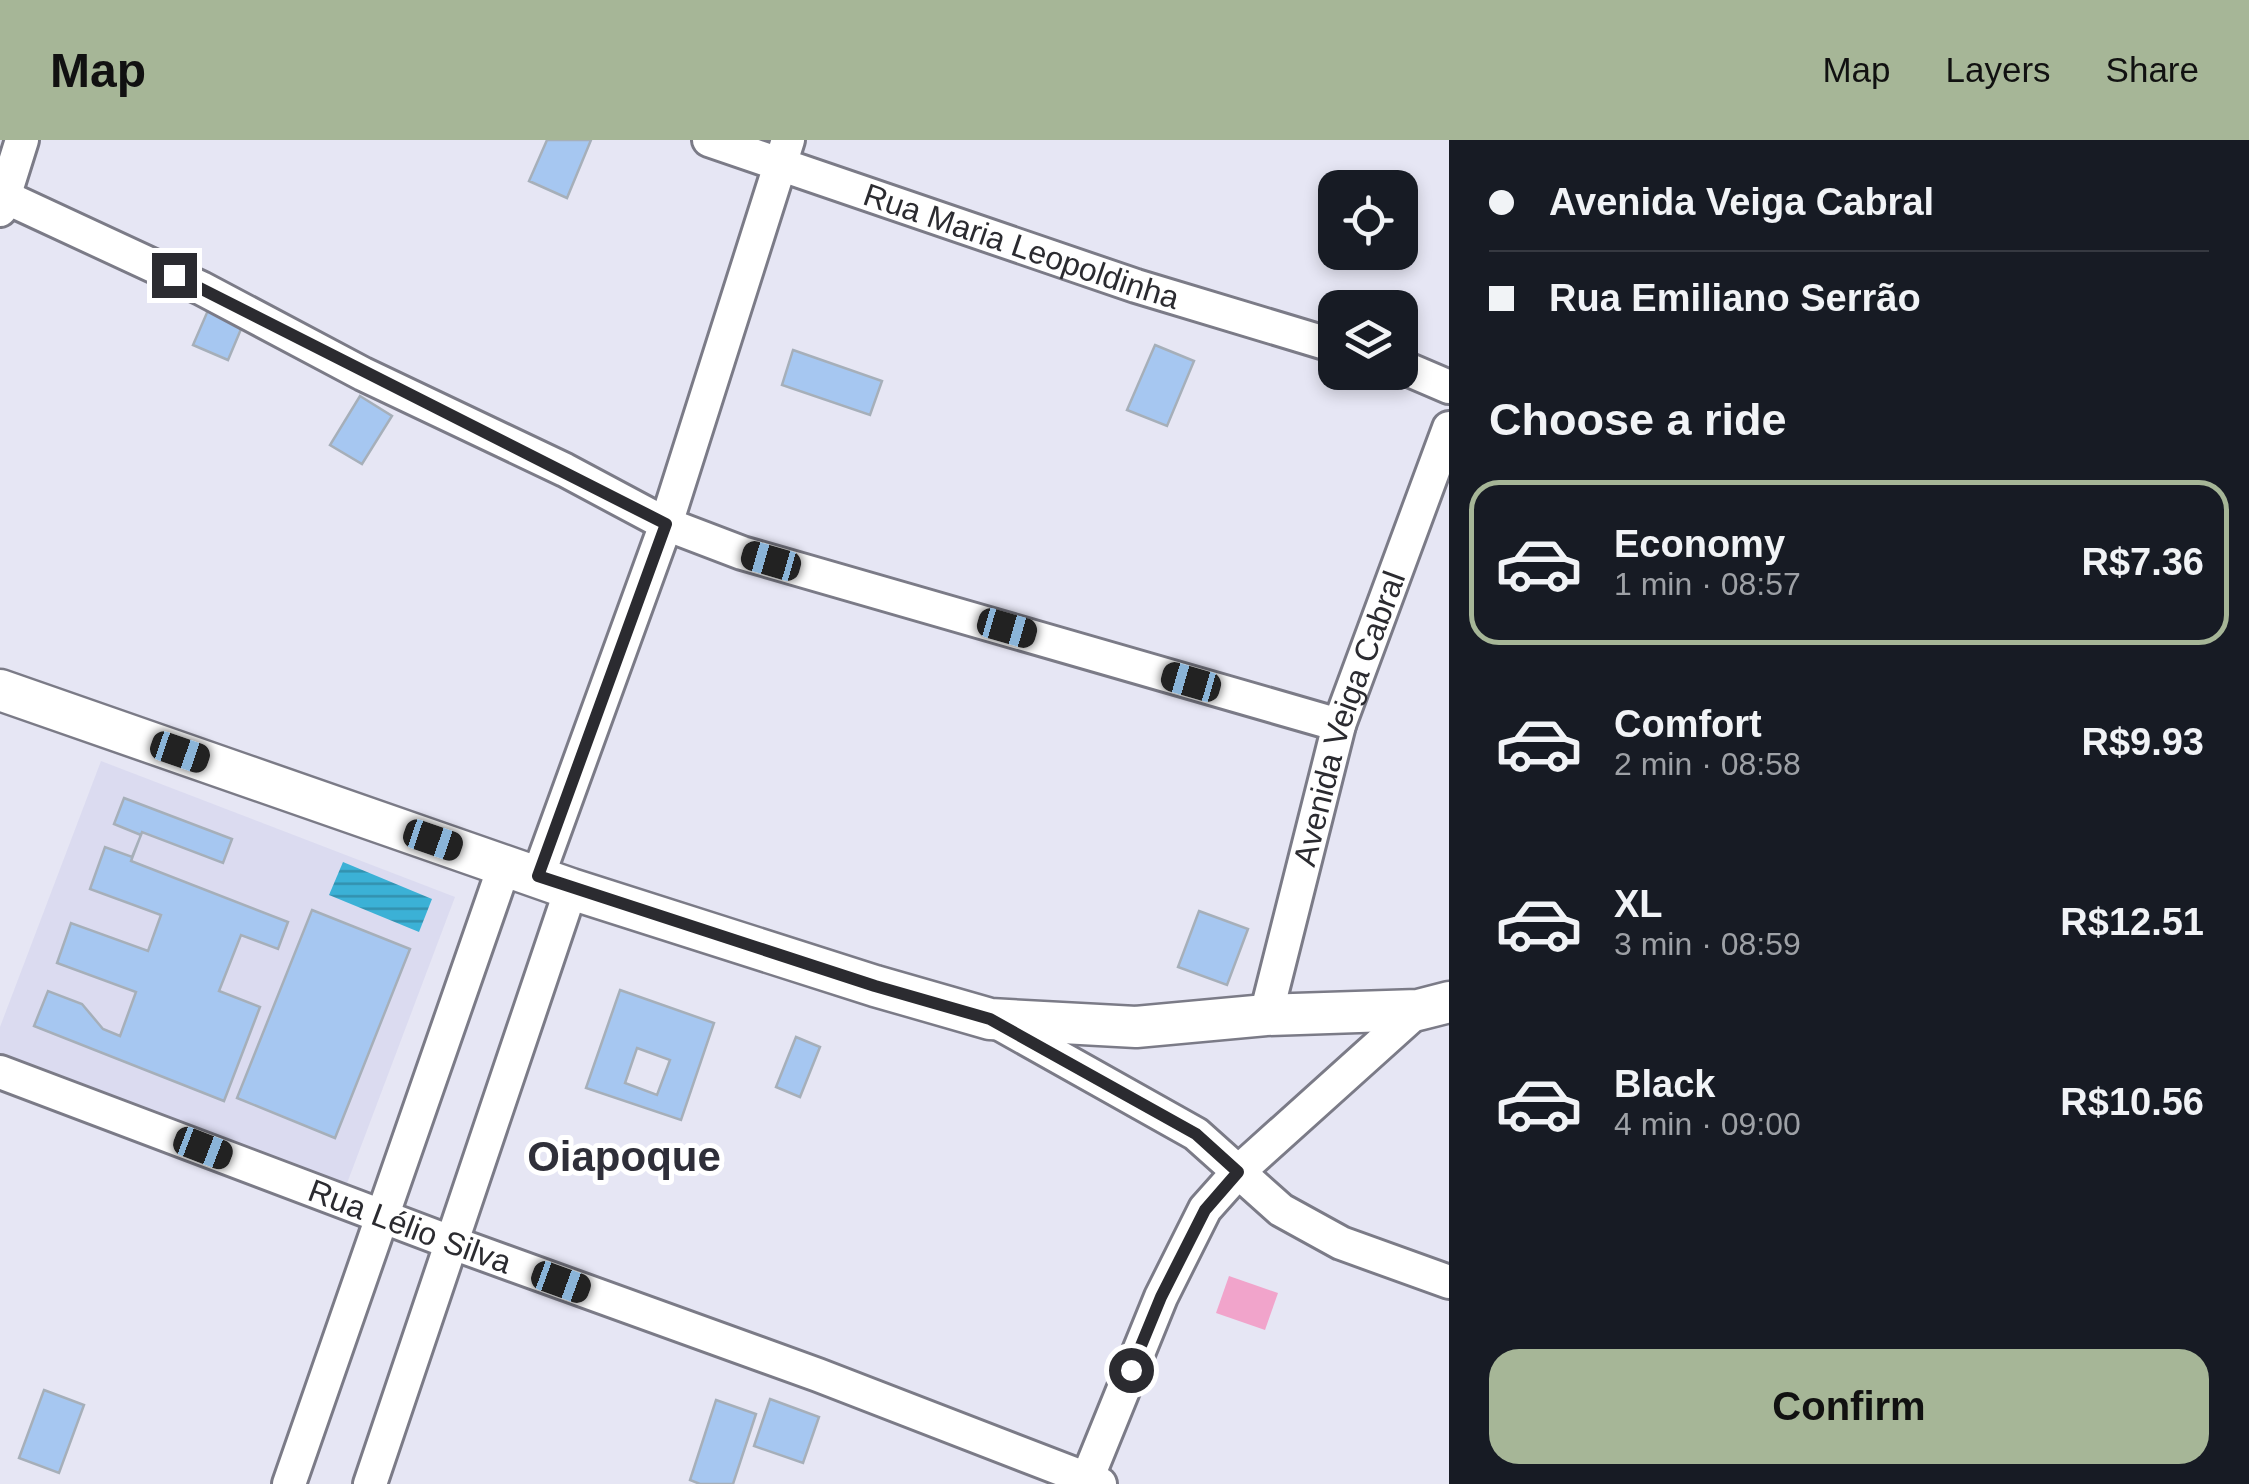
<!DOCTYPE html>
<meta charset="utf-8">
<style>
body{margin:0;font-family:Arial,sans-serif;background:#242831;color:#f1f3f6;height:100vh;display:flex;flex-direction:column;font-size:38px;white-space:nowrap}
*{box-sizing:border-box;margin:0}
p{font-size:32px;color:#9ea1a6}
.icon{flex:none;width:55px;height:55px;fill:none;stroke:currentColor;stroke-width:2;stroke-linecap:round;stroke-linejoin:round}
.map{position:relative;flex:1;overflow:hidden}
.details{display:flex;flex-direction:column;background:#171b24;width:800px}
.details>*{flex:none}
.top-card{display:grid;align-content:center;height:220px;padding:0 40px;background:#171b24}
.controls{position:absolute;left:1318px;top:30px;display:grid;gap:20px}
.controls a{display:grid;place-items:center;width:100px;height:100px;border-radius:20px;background:#171b24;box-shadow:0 5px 15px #0003;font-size:50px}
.end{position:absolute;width:45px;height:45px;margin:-22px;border:12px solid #2b2b30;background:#fff;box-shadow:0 0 0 5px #fff}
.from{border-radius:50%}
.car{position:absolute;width:30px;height:60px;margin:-30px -15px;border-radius:12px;box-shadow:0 0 8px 2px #0007;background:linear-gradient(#222 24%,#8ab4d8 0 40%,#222 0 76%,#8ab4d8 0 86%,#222 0)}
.top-card b{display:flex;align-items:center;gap:35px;height:95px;font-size:38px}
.top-card b+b{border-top:2px solid #363941}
.top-card i{width:25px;height:25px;background:#f1f3f6}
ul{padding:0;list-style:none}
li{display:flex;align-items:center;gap:30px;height:165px;margin:0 20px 15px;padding:0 20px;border:5px solid transparent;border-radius:30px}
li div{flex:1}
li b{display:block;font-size:38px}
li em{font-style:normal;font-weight:700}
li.current{border-color:#a6b697}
li>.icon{width:90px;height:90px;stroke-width:1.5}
h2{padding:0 40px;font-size:45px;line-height:120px}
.button{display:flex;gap:20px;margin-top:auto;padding:20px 40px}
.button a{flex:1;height:115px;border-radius:30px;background:#a6b697;color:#111;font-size:40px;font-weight:700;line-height:115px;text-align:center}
header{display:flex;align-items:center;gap:60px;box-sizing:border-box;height:140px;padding:0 50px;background:#a6b697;color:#111}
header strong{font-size:48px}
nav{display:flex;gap:55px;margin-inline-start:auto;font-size:35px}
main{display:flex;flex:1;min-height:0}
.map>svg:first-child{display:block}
.built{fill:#dbdbf0}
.pitch{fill:#f1a4cb}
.water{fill:url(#water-rules)}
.building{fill:#a6c7f1;stroke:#a6afb9;stroke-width:2.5;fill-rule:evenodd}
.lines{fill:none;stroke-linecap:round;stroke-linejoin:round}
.minor-casing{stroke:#7b7b87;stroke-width:38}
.tertiary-casing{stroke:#7b7b87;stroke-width:45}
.minor{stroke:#fff;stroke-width:32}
.tertiary{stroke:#fff;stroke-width:40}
.route{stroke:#2b2b30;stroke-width:12}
.labels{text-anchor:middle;stroke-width:10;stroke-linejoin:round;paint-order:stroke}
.street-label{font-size:32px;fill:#2b2b30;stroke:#fff}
.district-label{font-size:42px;font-weight:bold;fill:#2f2f39;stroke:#fff}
</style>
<header>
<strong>Map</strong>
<nav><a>Map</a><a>Layers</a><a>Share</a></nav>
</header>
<main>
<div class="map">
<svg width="1449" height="1344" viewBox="0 0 1449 1344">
<defs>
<pattern id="water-rules" width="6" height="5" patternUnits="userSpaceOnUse" patternTransform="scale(2.5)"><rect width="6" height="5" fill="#3bb1d6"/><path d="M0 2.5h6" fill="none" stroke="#3290ae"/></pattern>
</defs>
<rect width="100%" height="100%" fill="#e6e6f4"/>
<path class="built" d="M101,621l354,136 -109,289 -346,-133v-26z"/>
<path class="pitch" d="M1229,1136l49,17 -13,37 -49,-17z"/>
<path class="water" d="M343,722l89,37 -13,33 -90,-37z"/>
<path class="building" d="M547,0h44l-24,58 -38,-17z
M209,168l35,14 -16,38 -35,-15z
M1155,205l39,16 -27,65 -40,-16z
M793,210l89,31 -12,34 -88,-30z
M360,256l32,20 -30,48 -32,-19z
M124,658l108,41 -9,24 -81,-31 -11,29 157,61 -10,27 -37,-14 -22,56 41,16 -36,94 -190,-75 14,-35 34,13 21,25 17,7 16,-44 -79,-29 14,-40 77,28 13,-36 -71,-26 15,-42 27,10 9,-22 -27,-11z
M312,770l98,39 -75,189 -98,-40z
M1199,771l49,18 -21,56 -49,-18z
M620,850l94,33 -33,97 -95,-32zM637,908l33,12 -13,35 -32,-12z
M796,897l24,10 -20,50 -24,-10z
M44,1250l40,15 -25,68 -40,-15z
M770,1259l49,18 -16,46 -49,-17z
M716,1260l40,14 -23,70h-33l-10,-4z"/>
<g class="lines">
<g class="minor-casing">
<g id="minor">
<path id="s1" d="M709,0l427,146 199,60"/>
<path d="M5,57l196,91 162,86 202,96 101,54 76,29 597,172"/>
<path d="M0,70l22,-70"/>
<path d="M1400,226l49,21"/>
<path d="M538,736l128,-352 122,-384"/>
<path id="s2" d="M1266,875l73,-290 110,-297"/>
<path d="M993,880l203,114 85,76 60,33 108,39"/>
<path id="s3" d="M0,932l450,170 368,133 282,109"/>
<path d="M289,1344l216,-620"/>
<path d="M370,1344l201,-595"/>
<path d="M1085,1344l76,-187 44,-88 33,-37 180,-162"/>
</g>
</g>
<g class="tertiary-casing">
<path id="tertiary" d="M0,550l571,199 304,97 115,33 146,8 130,-12 152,-5 31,-8"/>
</g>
<use href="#minor" class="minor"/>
<use href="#tertiary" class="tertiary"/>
</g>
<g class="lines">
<path class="route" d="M174,135l492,249 -128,352 337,110 115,33 206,115 42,38 -33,38 -44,87 -30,73"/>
</g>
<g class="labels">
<g class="street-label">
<text dy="11" stroke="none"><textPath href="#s1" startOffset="330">Rua Maria Leopoldinha</textPath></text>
<text dy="11" stroke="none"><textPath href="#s2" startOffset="308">Avenida Veiga Cabral</textPath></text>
<text dy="11" stroke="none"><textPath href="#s3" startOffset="438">Rua Lélio Silva</textPath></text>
</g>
<g class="district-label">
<text x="624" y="1031">Oiapoque</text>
</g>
</g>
</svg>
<div class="controls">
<a><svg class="icon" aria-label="locate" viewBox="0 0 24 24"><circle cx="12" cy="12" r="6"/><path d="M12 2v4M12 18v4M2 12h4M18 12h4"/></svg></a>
<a><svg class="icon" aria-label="layers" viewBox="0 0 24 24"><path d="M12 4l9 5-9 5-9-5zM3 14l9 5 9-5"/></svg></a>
</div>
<i class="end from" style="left:1131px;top:1230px"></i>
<i class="end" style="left:174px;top:135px"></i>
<i class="car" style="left:771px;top:421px;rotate:286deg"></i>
<i class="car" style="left:1007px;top:488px;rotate:106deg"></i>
<i class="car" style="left:1191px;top:542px;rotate:286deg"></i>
<i class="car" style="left:180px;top:612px;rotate:109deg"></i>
<i class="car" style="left:433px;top:700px;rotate:109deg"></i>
<i class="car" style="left:203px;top:1008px;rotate:111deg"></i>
<i class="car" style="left:561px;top:1142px;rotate:110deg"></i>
</div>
<section class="details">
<div class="top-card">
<b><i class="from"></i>Avenida Veiga Cabral</b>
<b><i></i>Rua Emiliano Serrão</b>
</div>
<h2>Choose a ride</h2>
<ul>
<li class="current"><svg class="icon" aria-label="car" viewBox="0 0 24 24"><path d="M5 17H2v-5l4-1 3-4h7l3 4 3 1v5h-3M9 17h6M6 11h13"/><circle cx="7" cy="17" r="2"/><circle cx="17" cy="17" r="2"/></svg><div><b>Economy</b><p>1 min · 08:57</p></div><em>R$7.36</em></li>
<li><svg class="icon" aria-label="car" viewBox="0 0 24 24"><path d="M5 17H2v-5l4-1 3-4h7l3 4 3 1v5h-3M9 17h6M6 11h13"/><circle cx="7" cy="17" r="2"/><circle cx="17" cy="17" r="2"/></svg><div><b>Comfort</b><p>2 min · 08:58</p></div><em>R$9.93</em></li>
<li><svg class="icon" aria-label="car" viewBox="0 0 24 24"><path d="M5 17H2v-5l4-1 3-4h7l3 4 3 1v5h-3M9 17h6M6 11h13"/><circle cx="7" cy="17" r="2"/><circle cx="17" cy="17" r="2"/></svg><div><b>XL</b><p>3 min · 08:59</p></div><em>R$12.51</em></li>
<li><svg class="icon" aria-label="car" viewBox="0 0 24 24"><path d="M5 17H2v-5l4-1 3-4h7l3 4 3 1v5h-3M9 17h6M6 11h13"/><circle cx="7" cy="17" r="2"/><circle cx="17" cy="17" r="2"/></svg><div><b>Black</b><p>4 min · 09:00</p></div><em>R$10.56</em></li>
</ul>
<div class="button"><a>Confirm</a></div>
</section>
</main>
